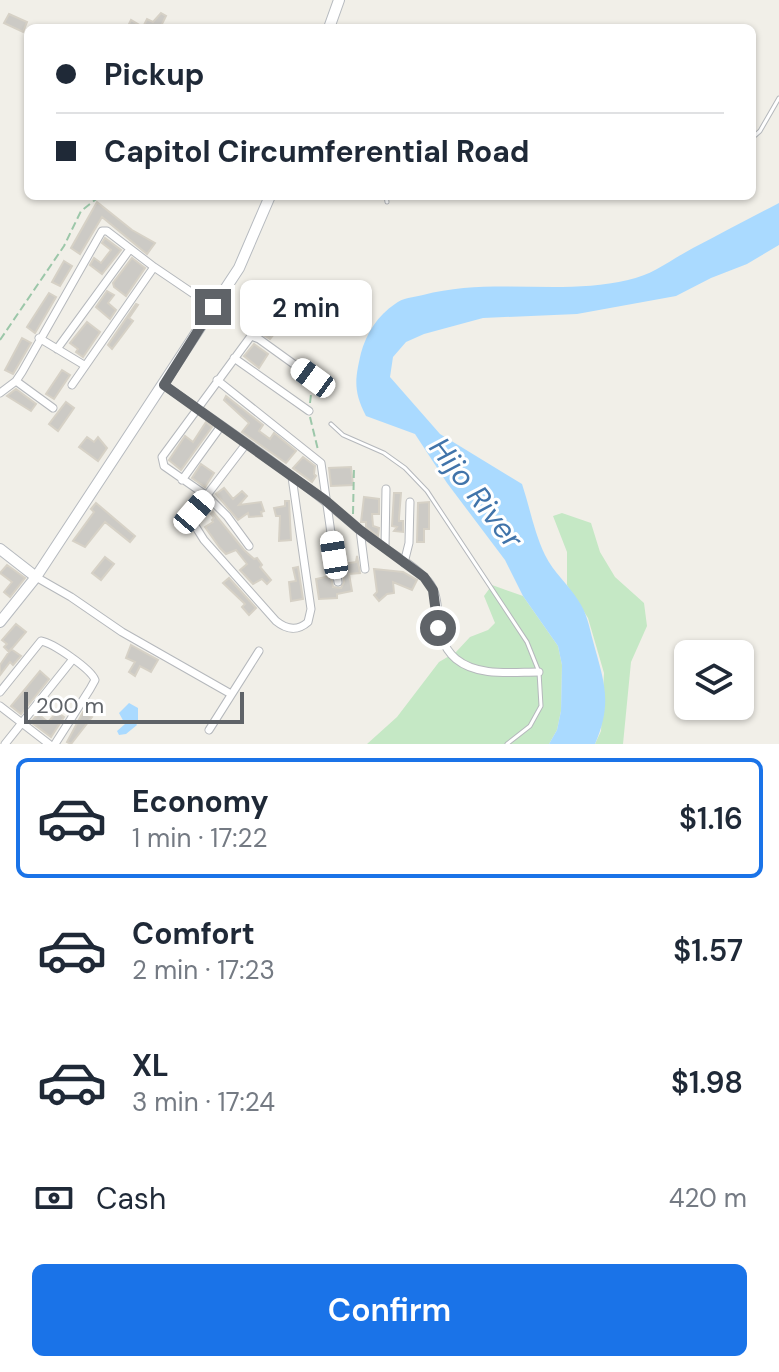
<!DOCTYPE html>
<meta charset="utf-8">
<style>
body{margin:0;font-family:"DM Sans",sans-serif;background:#f2f2f3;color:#1f2937;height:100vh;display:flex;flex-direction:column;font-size:30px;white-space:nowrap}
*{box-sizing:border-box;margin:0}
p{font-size:26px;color:#747a83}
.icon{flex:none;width:44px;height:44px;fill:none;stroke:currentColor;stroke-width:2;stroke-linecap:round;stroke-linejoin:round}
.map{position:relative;height:744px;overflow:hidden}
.side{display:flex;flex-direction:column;background:#fff;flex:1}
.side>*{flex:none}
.banner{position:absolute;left:24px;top:24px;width:732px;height:176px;border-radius:12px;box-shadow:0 2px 6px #0004;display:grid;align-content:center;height:176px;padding:0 32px;background:#fff}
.buttons{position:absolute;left:674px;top:640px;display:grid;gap:16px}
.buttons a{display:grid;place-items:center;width:80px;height:80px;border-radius:12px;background:#fff;box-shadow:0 2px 6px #0004;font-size:40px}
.scale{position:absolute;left:24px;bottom:20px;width:220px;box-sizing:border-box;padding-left:8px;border:4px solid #5f6368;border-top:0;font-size:22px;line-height:28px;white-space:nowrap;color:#5f6368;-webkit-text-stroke:6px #fff;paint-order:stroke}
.end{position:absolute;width:36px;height:36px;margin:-18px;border:10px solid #5f6368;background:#fff;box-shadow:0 0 0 4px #fff}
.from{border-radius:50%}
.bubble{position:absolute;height:56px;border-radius:12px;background:#fff;box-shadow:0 2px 6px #0004;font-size:26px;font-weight:600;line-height:56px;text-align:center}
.car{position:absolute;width:24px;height:48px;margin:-24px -12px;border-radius:10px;box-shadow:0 0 6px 2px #0007;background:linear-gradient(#fff 24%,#345 0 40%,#fff 0 76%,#345 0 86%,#fff 0)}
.banner b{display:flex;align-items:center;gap:28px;height:76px;font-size:30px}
.banner b+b{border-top:2px solid #e0e1e3}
.banner i{width:20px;height:20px;background:#1f2937}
ul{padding:14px 0 0;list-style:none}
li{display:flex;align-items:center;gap:24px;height:120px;margin:0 16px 12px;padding:0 16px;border:4px solid transparent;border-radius:12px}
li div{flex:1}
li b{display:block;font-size:30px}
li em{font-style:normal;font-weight:600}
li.selected{border-color:#1a73e8}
li>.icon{width:72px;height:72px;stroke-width:1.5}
.pay{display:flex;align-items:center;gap:20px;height:88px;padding:0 32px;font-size:30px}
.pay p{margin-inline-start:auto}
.button{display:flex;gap:16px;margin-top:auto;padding:16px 32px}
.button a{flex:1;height:92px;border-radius:12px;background:#1a73e8;color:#fff;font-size:32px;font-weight:600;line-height:92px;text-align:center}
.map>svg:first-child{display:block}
.green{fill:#c5e8c5}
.water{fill:#aadaff}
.building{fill:#cccac5;stroke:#d6d1c6;stroke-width:2}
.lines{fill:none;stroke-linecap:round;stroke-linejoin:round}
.lane-casing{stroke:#b5b8bc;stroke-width:5}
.street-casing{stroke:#b5b8bc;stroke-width:9}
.secondary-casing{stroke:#b6babf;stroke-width:12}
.path{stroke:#9cc7a9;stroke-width:2;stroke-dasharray:8 4;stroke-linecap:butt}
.lane{stroke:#fff;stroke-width:3}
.street{stroke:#fff;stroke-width:7}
.secondary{stroke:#fff;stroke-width:10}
.route{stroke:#5f6368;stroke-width:10}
.labels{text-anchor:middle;stroke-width:6;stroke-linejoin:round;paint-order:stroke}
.water-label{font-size:30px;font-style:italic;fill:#4174aa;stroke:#fff}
</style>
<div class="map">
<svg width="779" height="744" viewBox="0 0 779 744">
<rect width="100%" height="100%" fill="#f1efe8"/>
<path class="green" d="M562,513l29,10 9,29 15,25 29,26 3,23 -16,36 -8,82h-28l6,-13 3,-58 -16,-55 -21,-33v-33l-14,-36z
M492,585l31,11 35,50 4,19 -1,46 -4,19 -8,14h-182l30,-27 42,-55 17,-10 14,-15 18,-7 7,-7 -11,-27z"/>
<path class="water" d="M779,203v42l-32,19 -36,14 -35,18 -99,18 -94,4 -59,16 -18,8 -13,15 -3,20 50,57 82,50c8,24 12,48 23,71 9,18 23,29 33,45 9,13 11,26 15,41 11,41 20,61 2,103h-46l8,-14 4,-19 1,-46 -4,-19 -35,-50 -18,-36 -58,-77 -32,-49 -49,-18c-13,-25 -11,-37 -5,-63 5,-19 17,-38 34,-49 7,-6 19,-7 28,-9 68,-18 138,1 205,-15 25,-5 44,-21 65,-32 29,-15 57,-30 86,-45z
M129,703l9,5v12l-3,2 2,3 -11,9 -7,1 -2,-4 8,-7 -6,-11z"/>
<path class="building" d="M161,13l5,3 -5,10 4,2 -37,-2 3,-6 12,7 4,-8 6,3z
M9,14l18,8 -4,10 -19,-9z
M97,202l35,28 23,13 -8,11 -45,-37 -22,37 -9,-6z
M105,238l16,12 -19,24 -12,-9 4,-7 7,5 10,-13 -9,-7z
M132,258l13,10 -19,28 -12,-9 -1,-4z
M64,261l8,5 -12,20 -8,-4z
M107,291l7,4 -6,8 8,7 -6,9 -14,-12z
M49,293l7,4 -21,36 -8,-6z
M136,304l2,1 -9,13 4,3 -21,28 -4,-4z
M253,316l22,17 -5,6 -23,-14z
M87,322l13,10 -17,25 -7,-5 2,-3 -8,-6z
M22,338l9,5 -18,31 -8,-4z
M254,344l14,10 -9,14 -15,-12z
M62,370l8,5 -16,24 -8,-5z
M16,389l20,15 -5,7 -24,-15z
M226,396l37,29 -4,6 11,8 4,-6 22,18 -10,12 -44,-31 7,-9 -25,-23z
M66,402l8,6 -16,23 -9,-7z
M206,422l6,5 -31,43 -12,-10 16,-24 8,6z
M87,437l7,5 4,-5 9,11 -9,13 -19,-14z
M303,457l12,9 -1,8 2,2 -4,6 -19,-14z
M201,464l13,9 -9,14 -13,-9z
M351,467l2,18 -22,1 -2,-18z
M224,488l9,11 9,-8 5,5 -8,9 22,-3 3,9 -3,1 1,4 -13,1 -1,-4 -10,7 -22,-26z
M394,493h7l-2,25v3h4v11l-9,-1 3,-4 -5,-1z
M364,497l15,2v15h-7l1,12 6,2 -1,8 -12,-9v-5h-5z
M285,501h4l2,39 -12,1 1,-25h-4l-2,-8 11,-2z
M429,502v27h-5v13h-7l1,-39z
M96,503l39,33 -5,6 -25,-20 -20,25 -12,-6 21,-29 -3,-3z
M213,512l31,38 10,9 3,-1 5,7 -2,2 11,13 -4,4 -5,-5 -9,5 -13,-14 7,-6 -11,-14 -10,4 -6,-6 -15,-21 8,-5 -1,-2 2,-2 -3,-4z
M357,556l3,17 -11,1 3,17 -15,3v4l-18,1 -3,-20 15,-3 2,11 8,1 3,-6 -2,-18 14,-2z
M105,557l9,7 -13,16 -9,-7z
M7,565l18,13 -15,19 -6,-5 8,-10 -12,-9z
M298,567l5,32 -12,2 -2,-19 7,-1 -3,-13z
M374,569l29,3 14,8 -5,10 -19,-8 1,11 -7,1 -8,7 -5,-6 3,-3z
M229,578l27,30 -7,7 -7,-8 3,-3 -22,-21z
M16,624l10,8 -17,20 -5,-5 3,-3 -5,-4z
M131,645l27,15 -7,12 -11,-6 -5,10 -6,-4 6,-10 -9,-4z
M11,649l10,7 -8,9 -3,-3 -10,13v-10z
M40,671l9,8 -28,35 -10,-8z
M57,712l7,5 -13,20 -20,-15 7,-8 10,8z
M83,712l9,5 -21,27 -4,-2z"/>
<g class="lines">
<g class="lane-casing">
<path id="lane" d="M752,138l8,-7 19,-33
M386,196l1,6
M331,424l12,11 41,18 21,15 22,23 100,151 12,30 2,34 -11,20 -23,18"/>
</g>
<g class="street-casing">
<path id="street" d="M39,338l45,27
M57,349l73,-100
M234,358l75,53
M217,380l104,83 17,119
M16,381l37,27
M72,385l82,-118
M164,385c66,46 134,92 195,145 22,18 50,30 69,51 18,21 1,55 28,78 22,18 56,13 83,13
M0,393l16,-12 6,-9 80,-141h5l47,36 59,40
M246,444l-52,68 -2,9 12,19 72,81c11,9 22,10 32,1l3,-13 -19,-132
M182,480l39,-54
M360,530l5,39
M249,546l-22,-30 -20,-20 -43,-30 -2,-9 89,-121 8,3 54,39
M385,548l1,-59
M404,563l5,-20 1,-41
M36,577l35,20 51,35 109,62
M0,692l41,-51c12,2 50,28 54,39l-5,9 -35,55
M0,706l49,38
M209,730l50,-79
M5,744l68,-85"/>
</g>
<g class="secondary-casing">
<path id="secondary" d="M329,28l10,-28
M0,549l36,28
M0,622l36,-45 203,-309 31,-72"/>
</g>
<path class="path" d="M0,340l64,-94 17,-35 19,-15
M310,403l2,-17
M310,417l8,33
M353,514l1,-47"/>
<use href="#lane" class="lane"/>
<use href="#street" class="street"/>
<use href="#secondary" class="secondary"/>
</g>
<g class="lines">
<path class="route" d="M213,307l-49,78 161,115 35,30 64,47 9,13 5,38"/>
</g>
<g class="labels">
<g class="water-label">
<text transform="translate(476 493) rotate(52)" y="10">Hijo River</text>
</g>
</g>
</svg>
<div class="buttons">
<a><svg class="icon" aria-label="layers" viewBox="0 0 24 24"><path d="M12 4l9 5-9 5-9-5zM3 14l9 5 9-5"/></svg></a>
</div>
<div class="scale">200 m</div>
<i class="end from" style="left:438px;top:628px"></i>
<i class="end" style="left:213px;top:307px"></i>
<div class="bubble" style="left:240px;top:280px;width:132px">2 min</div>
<i class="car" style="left:313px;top:378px;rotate:306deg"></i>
<i class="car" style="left:194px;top:512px;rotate:41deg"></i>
<i class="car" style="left:334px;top:555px;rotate:351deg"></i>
<div class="banner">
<b><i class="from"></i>Pickup</b>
<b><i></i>Capitol Circumferential Road</b>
</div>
</div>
<section class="side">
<ul>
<li class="selected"><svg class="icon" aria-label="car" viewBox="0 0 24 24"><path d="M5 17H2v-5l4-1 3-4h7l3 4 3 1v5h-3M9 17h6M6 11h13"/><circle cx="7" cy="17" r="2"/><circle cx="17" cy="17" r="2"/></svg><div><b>Economy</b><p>1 min · 17:22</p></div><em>$1.16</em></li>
<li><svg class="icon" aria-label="car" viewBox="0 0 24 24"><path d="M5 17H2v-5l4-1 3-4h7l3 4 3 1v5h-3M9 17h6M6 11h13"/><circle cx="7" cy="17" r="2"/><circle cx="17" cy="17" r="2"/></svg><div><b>Comfort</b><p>2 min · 17:23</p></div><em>$1.57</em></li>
<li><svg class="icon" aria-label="car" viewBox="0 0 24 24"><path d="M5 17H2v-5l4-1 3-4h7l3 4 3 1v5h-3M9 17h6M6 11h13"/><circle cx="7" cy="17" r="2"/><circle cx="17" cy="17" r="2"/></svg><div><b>XL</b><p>3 min · 17:24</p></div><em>$1.98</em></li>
</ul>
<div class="pay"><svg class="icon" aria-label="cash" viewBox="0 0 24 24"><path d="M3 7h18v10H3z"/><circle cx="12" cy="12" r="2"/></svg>Cash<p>420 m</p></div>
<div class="button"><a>Confirm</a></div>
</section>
